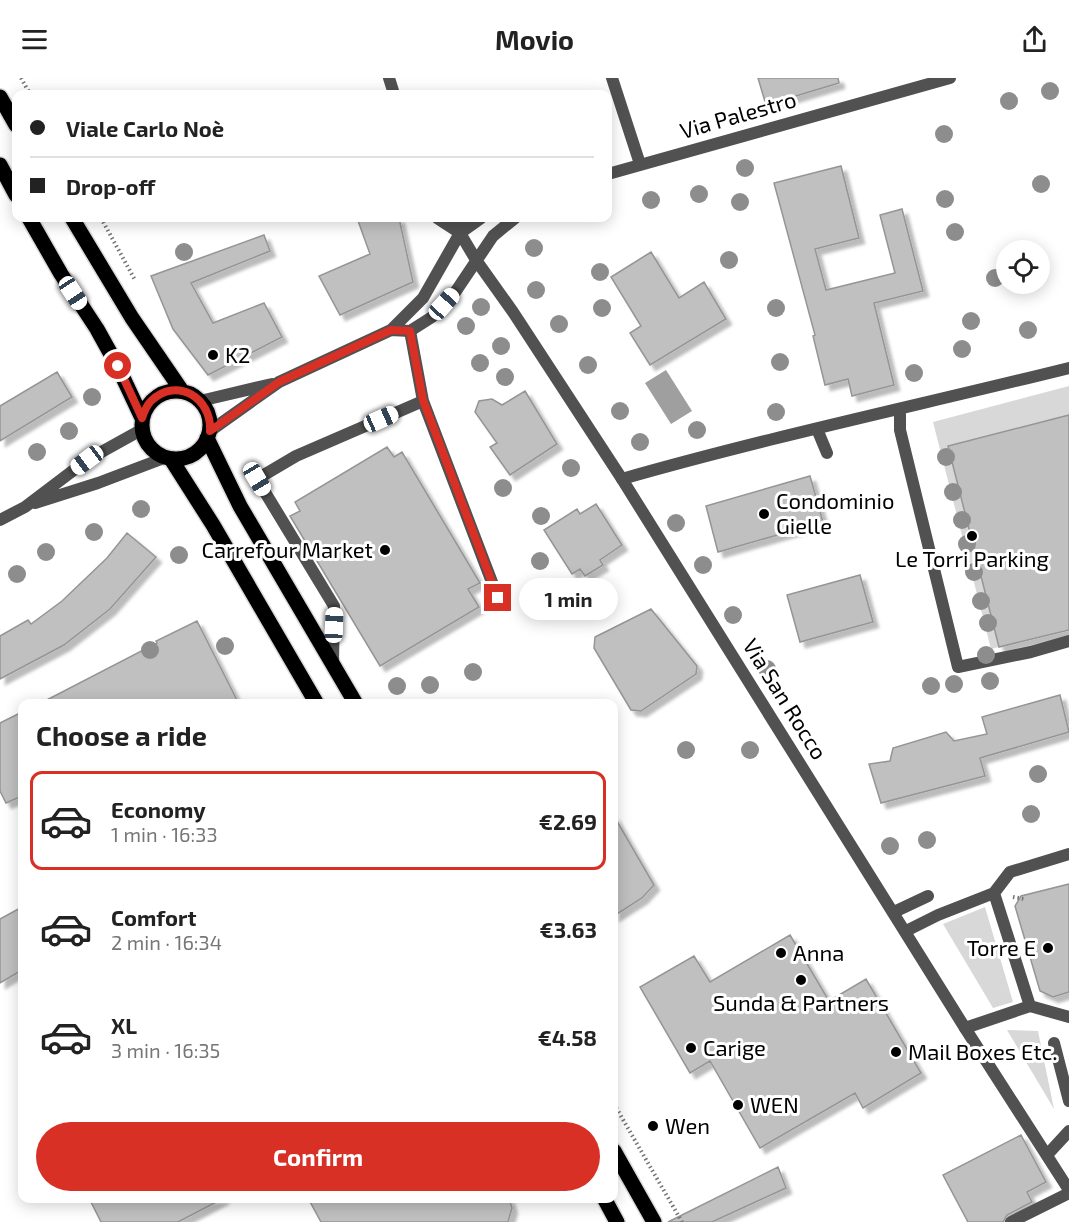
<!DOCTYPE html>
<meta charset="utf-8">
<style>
body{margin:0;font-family:"Exo 2",sans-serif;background:#f6f6f6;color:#222;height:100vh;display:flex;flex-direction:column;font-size:22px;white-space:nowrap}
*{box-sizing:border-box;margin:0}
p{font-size:20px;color:#767676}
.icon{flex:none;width:33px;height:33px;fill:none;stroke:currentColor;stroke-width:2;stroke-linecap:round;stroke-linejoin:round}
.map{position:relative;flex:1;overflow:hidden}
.panel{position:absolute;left:18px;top:621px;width:600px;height:504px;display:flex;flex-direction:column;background:#fff;border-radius:12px;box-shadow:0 3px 15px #0003}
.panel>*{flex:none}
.hud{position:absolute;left:12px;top:12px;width:600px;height:132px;border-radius:12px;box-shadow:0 3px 15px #0003;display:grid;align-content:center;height:132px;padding:0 18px;background:#fff}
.fabs{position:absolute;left:996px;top:162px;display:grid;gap:12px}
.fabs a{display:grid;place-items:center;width:54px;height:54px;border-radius:50%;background:#fff;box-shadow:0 3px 15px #0003;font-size:30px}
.end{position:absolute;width:27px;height:27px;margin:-14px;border:8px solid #d93025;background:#fff;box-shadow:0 0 0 3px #fff}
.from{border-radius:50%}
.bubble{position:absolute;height:42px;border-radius:21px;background:#fff;box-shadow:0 3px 15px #0003;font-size:20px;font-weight:700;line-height:42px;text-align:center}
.car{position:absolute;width:18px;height:36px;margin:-18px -9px;border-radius:8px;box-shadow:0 0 4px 2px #0007;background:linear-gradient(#fff 24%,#345 0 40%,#fff 0 76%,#345 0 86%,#fff 0)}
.hud b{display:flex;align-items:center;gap:21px;height:57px;font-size:22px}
.hud b+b{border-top:2px solid #e0e0e0}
.hud i{width:15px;height:15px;background:#222}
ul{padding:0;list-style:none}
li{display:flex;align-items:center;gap:18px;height:99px;margin:0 12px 9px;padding:0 6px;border:3px solid transparent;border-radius:12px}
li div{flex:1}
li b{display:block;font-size:22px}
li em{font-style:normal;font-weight:700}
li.active{border-color:#d93025}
li>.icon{width:54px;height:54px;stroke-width:1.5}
h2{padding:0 18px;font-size:27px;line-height:72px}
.cta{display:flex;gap:12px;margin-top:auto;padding:12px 18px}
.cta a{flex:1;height:69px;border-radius:36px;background:#d93025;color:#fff;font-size:24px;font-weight:700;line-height:69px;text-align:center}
header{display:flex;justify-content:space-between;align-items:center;height:78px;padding:0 18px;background:#fff;font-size:27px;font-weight:700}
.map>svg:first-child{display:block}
.green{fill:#d8d8d8}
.water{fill:#9f9f9f}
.building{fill:#c0c0c0;stroke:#959595;stroke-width:1.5;filter:url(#shadow)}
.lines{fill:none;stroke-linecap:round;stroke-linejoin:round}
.primary-casing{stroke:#dbdbdb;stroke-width:18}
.path{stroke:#737373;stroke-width:4;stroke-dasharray:1.5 3;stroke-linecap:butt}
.service{stroke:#515151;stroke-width:12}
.minor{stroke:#515151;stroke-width:12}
.tertiary{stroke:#515151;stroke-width:12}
.primary{stroke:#000;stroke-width:15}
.tree{fill:#8d8d8d}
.route{stroke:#d93025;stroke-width:8}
.poi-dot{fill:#000;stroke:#fff;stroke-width:2}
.labels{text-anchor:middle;stroke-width:6;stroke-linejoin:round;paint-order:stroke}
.street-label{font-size:22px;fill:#000;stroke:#fff}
.poi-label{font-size:22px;fill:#000;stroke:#fff;text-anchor:start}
</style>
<header><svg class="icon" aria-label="menu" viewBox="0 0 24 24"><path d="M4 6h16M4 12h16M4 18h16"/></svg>Movio<svg class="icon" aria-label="share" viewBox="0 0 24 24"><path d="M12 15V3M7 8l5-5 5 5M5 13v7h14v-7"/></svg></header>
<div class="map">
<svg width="1069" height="1144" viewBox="0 0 1069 1144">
<defs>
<filter id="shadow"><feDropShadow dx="5.5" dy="5.5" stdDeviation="1.5" flood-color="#0004"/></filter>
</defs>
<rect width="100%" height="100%" fill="#fff"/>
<path class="green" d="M1069,308v29l-121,32 51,200 -8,2 -58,-227z
M985,829l28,95 -20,6 -50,-84z
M1007,952l31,1 16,78z"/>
<path class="water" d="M666,292l26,41 -21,13 -26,-41z"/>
<path class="building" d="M758,0h80l1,5 -73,22z
M841,88l18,72 -44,11 11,41 69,-17 -15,-58 22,-6 21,82 -49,12 20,82 -42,11 -4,-17 -23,6 -12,-49 2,-1 -41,-152z
M357,140h42l14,64 -73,33 -21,-39 51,-22z
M264,157l6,16 -79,32 22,40 51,-20 18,34 -74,38 -35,-46 -22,-53z
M651,174l28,46 25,-16 22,37 -76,46 -20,-32 11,-7 -30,-49z
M57,294l15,25 -72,44v-35z
M525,313l32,53 -47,31 -20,-28 7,-4 -22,-31 4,-11 13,-2 10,6z
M1069,337v215l-70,17 -51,-201z
M387,369l7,10 8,-5 78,131 -12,6 11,18 -99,59 -90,-150 10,-5 -5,-9z
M810,398l13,46 -105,30 -12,-46z
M596,426l26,41 -22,15 3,5 -18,11 -5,-7 -8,5 -28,-44 33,-21 3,5z
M127,455l29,24 -46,52 -46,36 -64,34v-43l28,-16 3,4 31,-23 45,-43z
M860,497l13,47 -73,20 -13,-47z
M651,531l46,57 -1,8 -55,37 -10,-1 -37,-62 1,-11z
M197,543l42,83h-200l118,-61 -1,-2z
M1060,617l9,37 -89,26 5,18 -104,27 -12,-39 21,-3 3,-13 53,-16 8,9 33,-7 -5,-17z
M22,634v84l-16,7 -6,-12v-68z
M614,738l40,69 -12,13 -28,18z
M1069,806v108l-16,5 -13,-6 -25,-85 6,-10z
M22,829v63l-22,13v-64z
M790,857l39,66 37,-22 55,94 -58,35 -8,-15 -95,55 -50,-87 -20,12 -50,-86 54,-31 16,26z
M1021,1057l25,47 -19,10 5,10 -25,13 -4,7h-35l-25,-47z
M778,1089l8,21 -74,34h-44z
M89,1120h135l-46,24h-77z
M308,1120h201l3,10 -4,14h-187z"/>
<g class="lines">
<g class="primary-casing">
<path id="primary" d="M0,19l16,28
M0,87l16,30
M29,140l32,56 36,55 21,38 24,51
M72,140l60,100 50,73
M142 347a34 34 0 1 1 68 0a34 34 0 1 1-68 0Z
M207,360l33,68 116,198
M171,381l42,66 104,179
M614,1073l40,71
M604,1120l13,24"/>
</g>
<path class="path" d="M21,0l9,16
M101,140l34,62
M1013,819l11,2
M614,1026l68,118"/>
<path class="service" d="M410,253l13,70 75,197
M900,332v20l58,237 73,-15 38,-11
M817,351l10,24
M622,401c147,-42 298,-74 447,-111
M333,585l1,-57 -77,-127 39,-23 127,-55
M894,834l34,-16
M906,853l32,-16 56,-22 16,-21 59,-18
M1030,928l39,11
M965,950l65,-22 -36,-113
M1054,965l15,58
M1047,1077l22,-24"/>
<path class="minor" d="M389,0l5,16
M612,0l28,86
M608,96l342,-96
M437,140l23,15
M460,140v15l16,27 37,52 109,167 343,549 104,162
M391,252l19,1 22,-14 24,-26 37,-55 22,-18
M200,323l72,-17
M210,353l69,-49 112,-52 32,-32 37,-65 21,-15
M1011,1144l58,-29"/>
<path class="tertiary" d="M35,425l63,-20 66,-25
M0,442l25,-13 62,-47 54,-30"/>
<use href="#primary" class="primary"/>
</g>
<g class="tree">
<circle cx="1050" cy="13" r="9"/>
<circle cx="1009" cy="23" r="9"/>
<circle cx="944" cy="56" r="9"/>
<circle cx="745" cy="90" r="9"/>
<circle cx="1041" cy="106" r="9"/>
<circle cx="699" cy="116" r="9"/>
<circle cx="945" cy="121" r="9"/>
<circle cx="651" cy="122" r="9"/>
<circle cx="740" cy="124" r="9"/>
<circle cx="955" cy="154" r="9"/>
<circle cx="534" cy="170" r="9"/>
<circle cx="184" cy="174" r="9"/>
<circle cx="729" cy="182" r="9"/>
<circle cx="600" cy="194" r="9"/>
<circle cx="995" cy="200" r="9"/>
<circle cx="536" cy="212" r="9"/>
<circle cx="481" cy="229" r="9"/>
<circle cx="602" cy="230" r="9"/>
<circle cx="776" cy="230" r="9"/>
<circle cx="971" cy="243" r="9"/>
<circle cx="559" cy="246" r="9"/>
<circle cx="466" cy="248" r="9"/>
<circle cx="1028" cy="252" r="9"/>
<circle cx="501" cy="268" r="9"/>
<circle cx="962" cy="271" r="9"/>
<circle cx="780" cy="284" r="9"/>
<circle cx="480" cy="285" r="9"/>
<circle cx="588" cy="287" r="9"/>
<circle cx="914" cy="295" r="9"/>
<circle cx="505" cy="299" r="9"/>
<circle cx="92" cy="319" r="9"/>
<circle cx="620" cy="333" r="9"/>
<circle cx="776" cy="334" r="9"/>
<circle cx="697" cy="352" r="9"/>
<circle cx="69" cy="353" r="9"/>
<circle cx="640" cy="364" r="9"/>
<circle cx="37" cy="374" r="9"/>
<circle cx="946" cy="379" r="9"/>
<circle cx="571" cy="390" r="9"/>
<circle cx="503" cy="410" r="9"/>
<circle cx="953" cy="414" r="9"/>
<circle cx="141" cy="431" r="9"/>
<circle cx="541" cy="438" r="9"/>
<circle cx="962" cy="442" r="9"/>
<circle cx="676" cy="445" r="9"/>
<circle cx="94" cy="454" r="9"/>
<circle cx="967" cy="466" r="9"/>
<circle cx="46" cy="474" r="9"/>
<circle cx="179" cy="477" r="9"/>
<circle cx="540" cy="483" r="9"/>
<circle cx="703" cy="487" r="9"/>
<circle cx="974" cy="494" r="9"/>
<circle cx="17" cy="496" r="9"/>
<circle cx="981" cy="523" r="9"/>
<circle cx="733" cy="537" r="9"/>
<circle cx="988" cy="545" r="9"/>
<circle cx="225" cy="568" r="9"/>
<circle cx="150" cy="572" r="9"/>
<circle cx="986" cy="577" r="9"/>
<circle cx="767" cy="591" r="9"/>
<circle cx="473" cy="594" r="9"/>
<circle cx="990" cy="603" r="9"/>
<circle cx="954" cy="606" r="9"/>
<circle cx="430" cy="607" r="9"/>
<circle cx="397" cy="608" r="9"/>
<circle cx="931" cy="608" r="9"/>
<circle cx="686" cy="672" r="9"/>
<circle cx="750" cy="672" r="9"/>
<circle cx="1038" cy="696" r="9"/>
<circle cx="1031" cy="736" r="9"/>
<circle cx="927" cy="762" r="9"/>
<circle cx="890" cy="768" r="9"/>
</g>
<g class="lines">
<path class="route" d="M118,288l24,52c2,-6 5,-13 9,-17 26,-25 61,-3 59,30l69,-49 112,-52 19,1 13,69 75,198"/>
</g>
<g class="poi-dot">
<circle cx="213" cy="277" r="6"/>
<circle cx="764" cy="436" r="6"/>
<circle cx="972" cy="458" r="6"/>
<circle cx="385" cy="472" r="6"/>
<circle cx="1048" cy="870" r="6"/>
<circle cx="781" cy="875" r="6"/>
<circle cx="801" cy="902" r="6"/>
<circle cx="691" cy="970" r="6"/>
<circle cx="896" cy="974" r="6"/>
<circle cx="738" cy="1027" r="6"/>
<circle cx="653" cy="1048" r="6"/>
</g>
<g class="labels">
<g class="street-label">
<text transform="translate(738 37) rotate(-16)" y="8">Via Palestro</text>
<text transform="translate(785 621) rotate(58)" y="8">Via San Rocco</text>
</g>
<g class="poi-label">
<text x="225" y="285">K2</text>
<text x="776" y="431">Condominio<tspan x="776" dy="25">Gielle</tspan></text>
<text x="373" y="480" text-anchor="end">Carrefour Market</text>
<text x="972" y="489" text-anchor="middle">Le Torri Parking</text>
<text x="1036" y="878" text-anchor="end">Torre E</text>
<text x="793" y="883">Anna</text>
<text x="801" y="933" text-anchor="middle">Sunda &amp; Partners</text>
<text x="703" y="978">Carige</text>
<text x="908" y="982">Mail Boxes Etc.</text>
<text x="750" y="1035">WEN</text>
<text x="665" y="1056">Wen</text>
</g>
</g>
</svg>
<div class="fabs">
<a><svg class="icon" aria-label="locate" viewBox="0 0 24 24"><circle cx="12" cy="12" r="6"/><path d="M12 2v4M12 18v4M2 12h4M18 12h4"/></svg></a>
</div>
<i class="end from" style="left:118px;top:288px"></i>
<i class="end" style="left:498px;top:520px"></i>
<div class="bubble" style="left:519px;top:500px;width:99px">1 min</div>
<i class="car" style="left:73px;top:215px;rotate:147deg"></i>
<i class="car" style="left:444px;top:226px;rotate:42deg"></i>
<i class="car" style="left:381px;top:341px;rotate:66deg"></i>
<i class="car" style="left:87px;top:382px;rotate:233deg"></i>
<i class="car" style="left:257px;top:401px;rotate:149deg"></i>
<i class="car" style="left:334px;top:547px;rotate:2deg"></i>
<div class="hud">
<b><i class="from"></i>Viale Carlo Noè</b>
<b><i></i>Drop-off</b>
</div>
<section class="panel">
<h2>Choose a ride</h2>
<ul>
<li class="active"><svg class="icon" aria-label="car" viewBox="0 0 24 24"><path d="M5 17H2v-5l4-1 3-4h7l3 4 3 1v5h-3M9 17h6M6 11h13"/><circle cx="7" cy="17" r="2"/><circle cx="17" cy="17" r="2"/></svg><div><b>Economy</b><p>1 min · 16:33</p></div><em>€2.69</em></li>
<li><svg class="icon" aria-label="car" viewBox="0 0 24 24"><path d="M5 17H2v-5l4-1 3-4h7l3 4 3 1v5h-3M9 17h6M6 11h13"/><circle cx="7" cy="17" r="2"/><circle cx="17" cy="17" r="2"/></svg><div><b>Comfort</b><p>2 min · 16:34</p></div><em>€3.63</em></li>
<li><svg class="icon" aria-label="car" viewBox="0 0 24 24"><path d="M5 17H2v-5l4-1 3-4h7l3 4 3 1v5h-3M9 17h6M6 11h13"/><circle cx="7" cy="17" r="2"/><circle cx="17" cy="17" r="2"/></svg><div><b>XL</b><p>3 min · 16:35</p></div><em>€4.58</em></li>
</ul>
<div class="cta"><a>Confirm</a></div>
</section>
</div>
